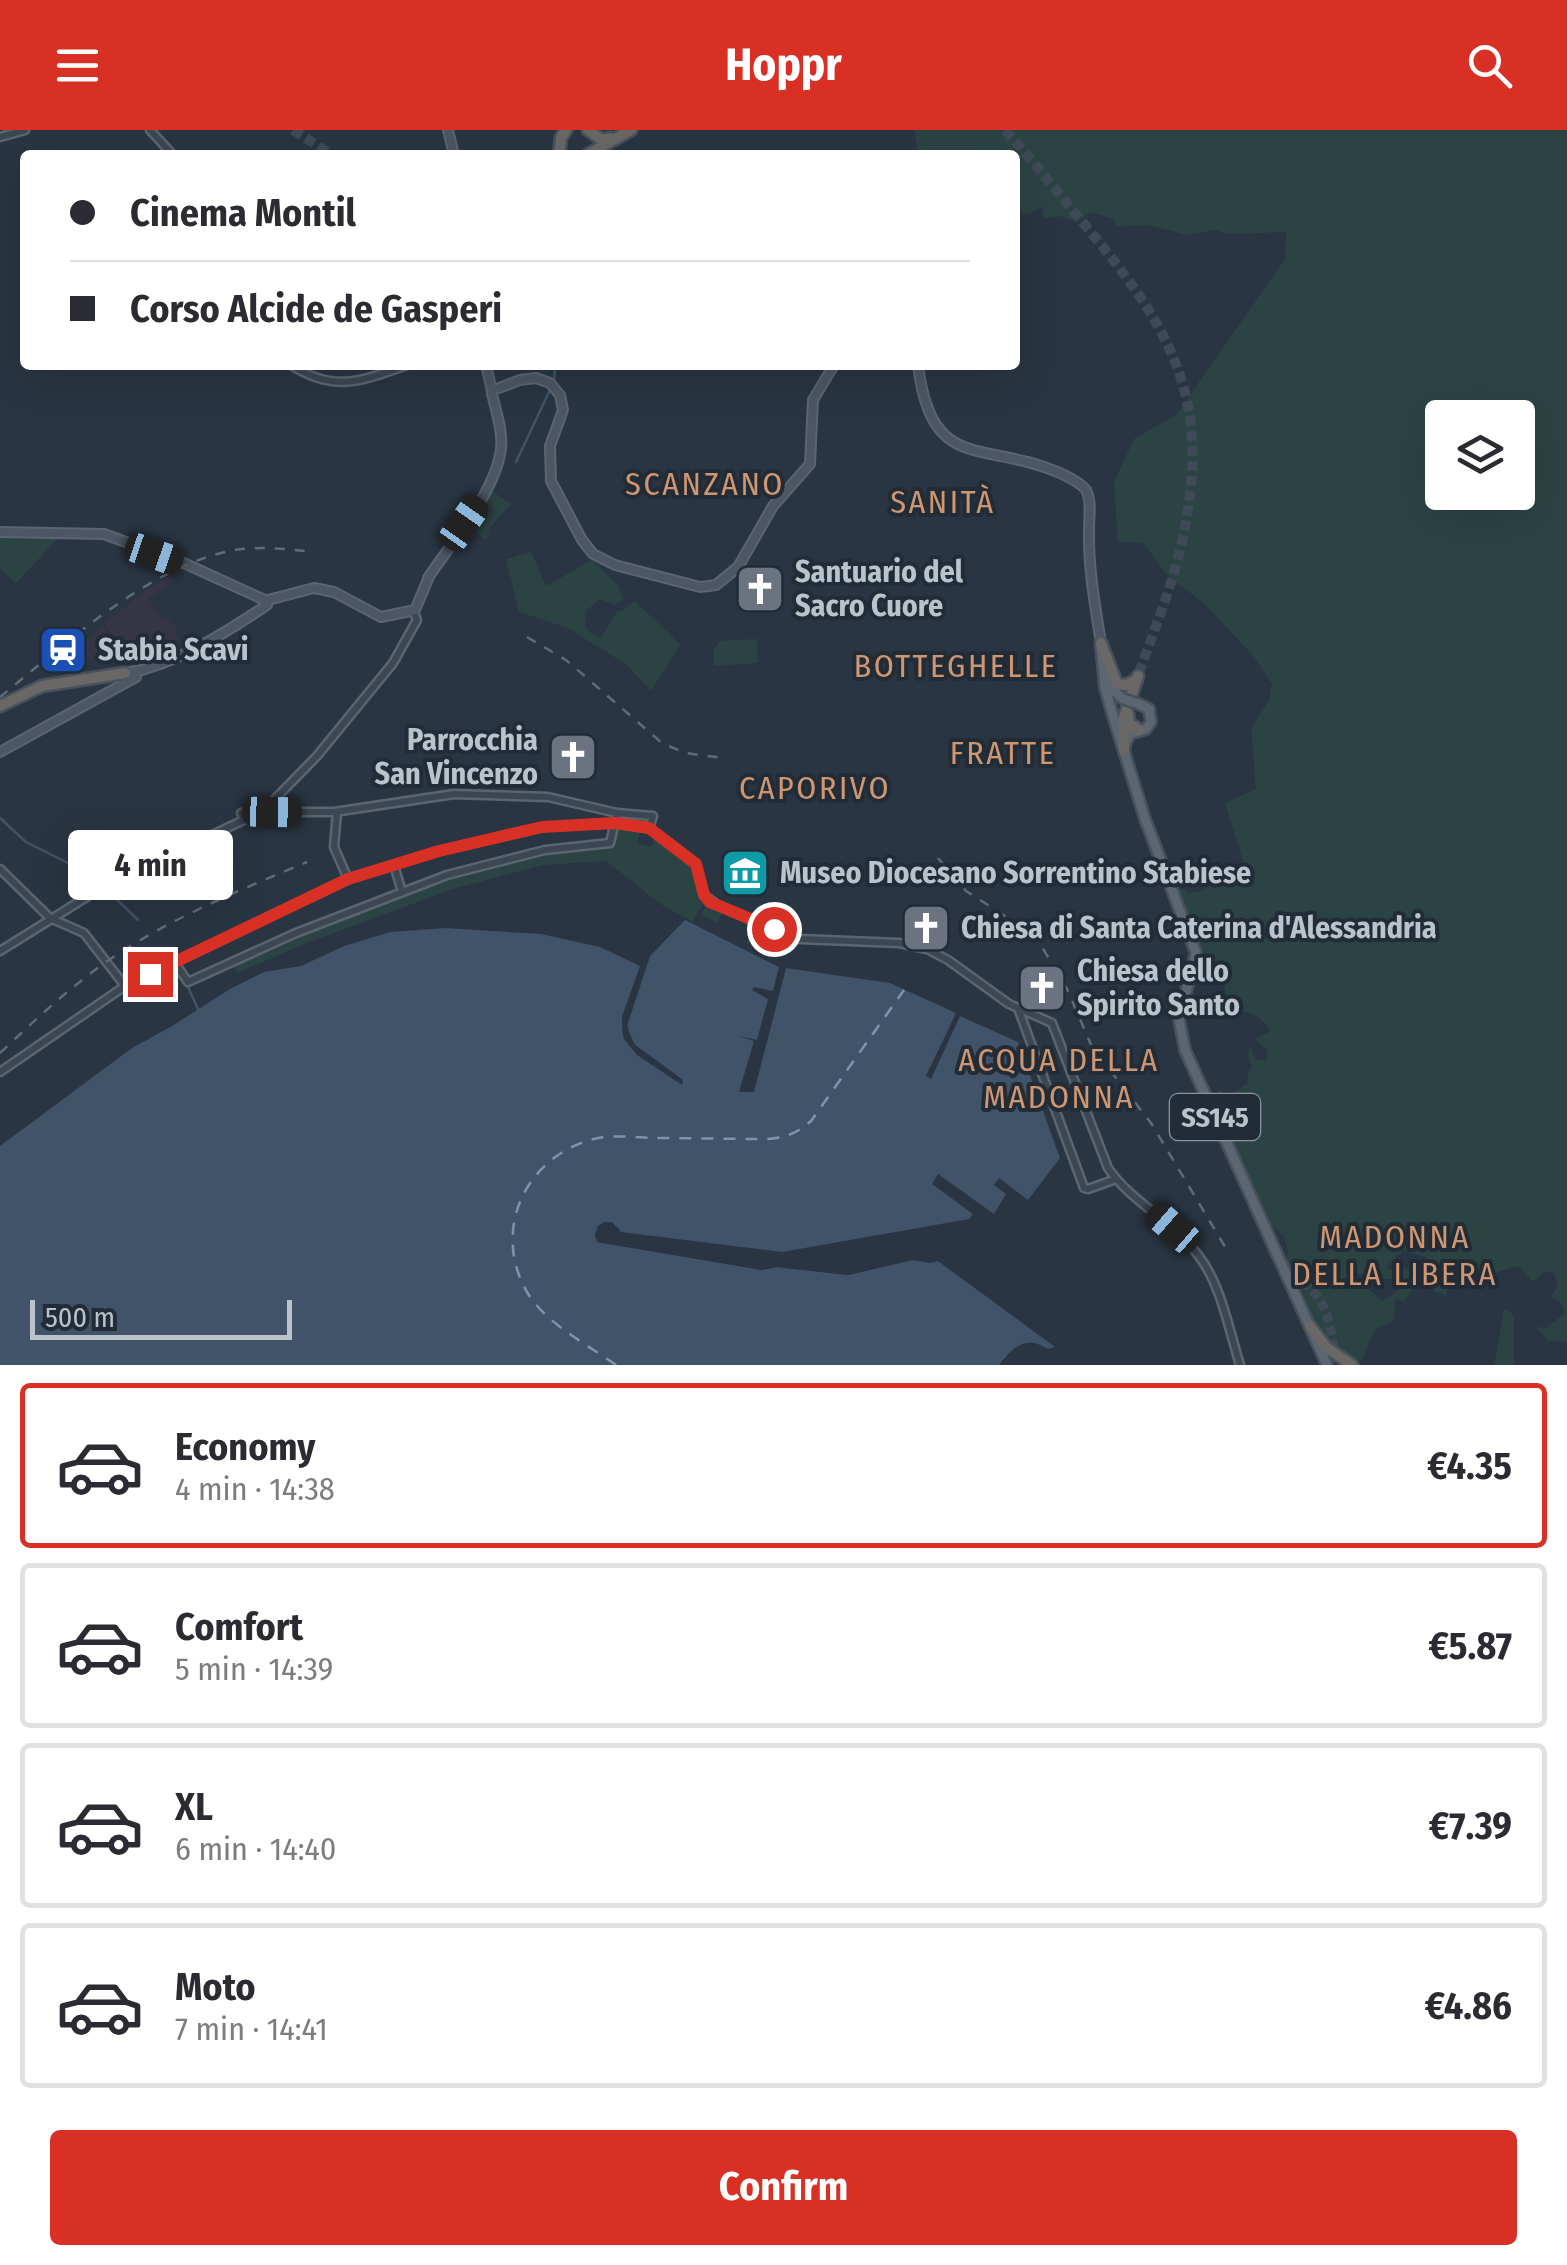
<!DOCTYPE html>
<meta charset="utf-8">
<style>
body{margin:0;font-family:"Fira Sans Condensed",sans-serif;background:#f7f7f7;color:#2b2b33;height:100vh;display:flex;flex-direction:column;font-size:38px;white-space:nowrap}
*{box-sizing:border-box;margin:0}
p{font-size:32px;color:#7c7c81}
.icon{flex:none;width:55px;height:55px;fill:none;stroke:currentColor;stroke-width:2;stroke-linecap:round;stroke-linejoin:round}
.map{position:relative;height:1235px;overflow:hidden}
.sheet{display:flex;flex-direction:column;background:#fff;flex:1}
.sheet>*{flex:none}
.banner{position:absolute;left:20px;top:20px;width:1000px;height:220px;border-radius:10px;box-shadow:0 10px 40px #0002;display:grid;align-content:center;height:220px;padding:0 50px;background:#fff}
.buttons{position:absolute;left:1425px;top:270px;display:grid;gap:20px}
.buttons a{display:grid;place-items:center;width:110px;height:110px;border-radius:10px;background:#fff;box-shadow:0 10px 40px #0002;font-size:50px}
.scale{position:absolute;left:30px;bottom:25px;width:262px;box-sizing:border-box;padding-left:10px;border:5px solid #bac2cb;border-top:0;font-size:28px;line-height:35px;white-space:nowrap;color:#bac2cb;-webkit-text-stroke:8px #222c37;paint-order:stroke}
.end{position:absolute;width:45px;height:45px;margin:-22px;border:12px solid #d93025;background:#fff;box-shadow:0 0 0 5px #fff}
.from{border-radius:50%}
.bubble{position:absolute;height:70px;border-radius:10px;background:#fff;box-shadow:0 10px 40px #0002;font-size:32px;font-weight:700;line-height:70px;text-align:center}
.car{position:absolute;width:30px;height:60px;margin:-30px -15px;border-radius:12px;box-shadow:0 0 8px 2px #0007;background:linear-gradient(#222 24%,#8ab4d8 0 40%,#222 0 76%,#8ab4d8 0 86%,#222 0)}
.banner b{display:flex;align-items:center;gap:35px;height:95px;font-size:38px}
.banner b+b{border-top:2px solid #e1e1e2}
.banner i{width:25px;height:25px;background:#2b2b33}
ul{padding:18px 0 0;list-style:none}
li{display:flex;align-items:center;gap:30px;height:165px;margin:0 20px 15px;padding:0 30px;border:5px solid #e1e1e2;border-radius:10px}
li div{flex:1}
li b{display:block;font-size:38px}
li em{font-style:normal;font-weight:700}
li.on{border-color:#d93025}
li>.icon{width:90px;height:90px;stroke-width:1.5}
.cta{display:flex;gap:20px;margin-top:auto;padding:20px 50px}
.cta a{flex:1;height:115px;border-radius:10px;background:#d93025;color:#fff;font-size:40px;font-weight:700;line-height:115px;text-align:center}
header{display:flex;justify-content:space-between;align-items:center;height:130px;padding:0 50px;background:#d93025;color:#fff;font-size:45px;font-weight:700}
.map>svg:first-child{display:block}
.medical{fill:#363543}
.green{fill:#2c4344;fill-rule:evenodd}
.water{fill:#405369}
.pier{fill:#293542}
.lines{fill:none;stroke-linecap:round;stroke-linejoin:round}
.stream{stroke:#405369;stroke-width:2.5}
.ferry{stroke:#7d94ab;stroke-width:2.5;stroke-dasharray:12 10;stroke-linecap:butt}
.primary-tunnel{stroke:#3f4a57;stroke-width:9;stroke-dasharray:9 4.5;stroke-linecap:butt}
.trunk-tunnel{stroke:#3f4a57;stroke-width:10;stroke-dasharray:10 5;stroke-linecap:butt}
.tertiary-casing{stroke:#5b656f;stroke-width:11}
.secondary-casing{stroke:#5b656f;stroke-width:12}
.primary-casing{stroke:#47505b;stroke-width:14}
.trunk-casing{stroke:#48525c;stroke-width:15}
.tertiary{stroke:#3d4751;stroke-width:6}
.secondary{stroke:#4c5664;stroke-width:8}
.primary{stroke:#5c6671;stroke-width:9}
.trunk{stroke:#6a6866;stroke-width:10}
.rail{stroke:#606b78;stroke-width:2.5;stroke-dasharray:10 10;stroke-linecap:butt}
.primary-bridge-casing{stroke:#47505b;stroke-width:14;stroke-linecap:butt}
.primary-bridge{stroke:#5c6671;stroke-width:9}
.route{stroke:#d93025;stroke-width:12}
.labels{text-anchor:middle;stroke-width:8;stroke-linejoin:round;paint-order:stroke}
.shield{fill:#222c37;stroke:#8c959f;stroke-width:2.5}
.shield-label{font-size:28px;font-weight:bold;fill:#bac2cb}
.poi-label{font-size:30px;font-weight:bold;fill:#bac2cb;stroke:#222c37;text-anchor:start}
.neighbourhood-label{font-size:32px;letter-spacing:2.5px;fill:#cf9672;stroke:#222c37}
</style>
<header><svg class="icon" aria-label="menu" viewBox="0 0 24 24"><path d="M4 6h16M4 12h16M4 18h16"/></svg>Hoppr<svg class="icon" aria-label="search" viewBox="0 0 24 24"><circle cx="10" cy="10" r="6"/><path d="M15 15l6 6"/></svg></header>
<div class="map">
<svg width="1567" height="1235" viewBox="0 0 1567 1235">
<rect width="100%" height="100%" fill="#293542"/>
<path class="medical" d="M170,445l4,5 -26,19 15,20 3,-1 10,9 2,22 -30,16 -31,-1 -14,-12 -13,7 -10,-14 22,-18 12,11 -9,-15 42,-34z"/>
<path class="green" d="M915,0h652v1212l-19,-2 -13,-13 11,1 19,-15 -5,-11 -10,-5 8,-10 -4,-14 -9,-2 -12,11 -15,-16 -24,7 -1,-10 -7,-3 -8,13 -29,9 -3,14 -12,-5v-15l-6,-5 -24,30 -9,-2 -1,22 -19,8 -13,31 -7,3 -38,-31 -32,-69 3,-11 -4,-15 -18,-17 -37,-83 5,-9 -1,-14 -13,4 -9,-20h5l3,-8 19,18 5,9h5l-1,-6 11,-9 -15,-9 -7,7 -7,-5 18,-11 1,-12 4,-5 -4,-12 2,-9 6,14h11v-10l-12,-11 16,-8c-15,-19 -17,-19 -40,-19l-9,-34 -25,-36 -25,-63 6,-3 3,14 5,-1 1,4 14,-2 43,-27 -19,-61 31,-14 -5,-61 17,-26 4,-18 -18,-27 -48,-52 -38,-29 -25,-33 -25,-1 -4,-60 20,-43 42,-24 109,-156 1,-27 -57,2 -14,-4 -28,5 -39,-10 -32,2 -2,-8 -24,-7 -13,10 -17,-6 -16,3 -2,-12 -15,8 -12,-5v-55h-92l-6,-6zM1442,288h76v74h-76zM1404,1120l23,8 1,13 -46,30 -14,-13 -14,-5 2,-9h22l4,5h9l4,8 25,-16 -19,-4 -12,3 -2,-4z
M492,361l19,13 -23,26 3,3 -6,7 -14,-13z
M0,402l63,1 -47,50 -16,-14z
M531,422l15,34 46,-26 26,25 5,14 -8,6 -15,-6 -14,12 -1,14 4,6 12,7 16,-27 3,1 15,-11 43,41 2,3 -29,46 -24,-26 -59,-37 -49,-16 -13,-53z
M757,509l1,24 -44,3 -1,-15 6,-10z
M616,697l25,1 -4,15 14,4 4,-12 38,31 9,32 89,39 -2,6 -28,-12 -7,3 -5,11 -3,-2 7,-16 -31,-14 -4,10 -17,-8 4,-8 -3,-2 -9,17 -31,-17 -56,-44 -63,4 -90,24 -149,55 -67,29 -4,-10 223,-87 87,-22 69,-7z
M1504,1180h4l6,6v49h-20z"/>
<path class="water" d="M685,790l94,47 -6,24 -19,-4 -2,3 16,9 -11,41 -19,-4 16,5 -15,51h15l32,-124 104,15 66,30 -30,63 5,3 29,-63 58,26 42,116 -32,42 -29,-22 -5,7 12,9 -12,20 -56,-40 -6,10 41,30 -4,5 -187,33 -161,-20 -9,-10h-8l-7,20 165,28 15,-3 71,8 64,-15 26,1 117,86 -7,2c-22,-14 -34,-3 -49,16h-999v-219l132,-98 40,-22 58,-37 34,-17 37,-6 43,-20 46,-14 55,-4 96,6 59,13 40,19 -18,51 2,22 17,12c-11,-11 -15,-20 -13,-35l22,-60z"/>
<path class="pier" d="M663,804l4,4 -17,18 -23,70 7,18 49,36 -1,5 -45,-30 -13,-16 -2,-10v-12l20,-55 10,-19z
M604,1092h8l-1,5 8,1v4l-13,-5 -5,11 162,26 14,-2 71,8 68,-15 22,6 -8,2 -18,-3 -64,15 -71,-8 -15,3 -165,-28 -2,-7 3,-9z"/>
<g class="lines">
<path class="stream" d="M604,25l5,-8
M554,253l1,-18
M516,332l34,-72
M0,688l26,24 50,25
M108,761l30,29
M188,857l10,22"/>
<path class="ferry" d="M616,1235c-29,-21 -70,-41 -89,-73 -37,-64 1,-139 71,-154 17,-3 37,-1 54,0 38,0 77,1 115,1 19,-1 30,-6 44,-18l93,-131"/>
<path class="primary-tunnel" d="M1290,1146c39,15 41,52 46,89"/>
<path class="trunk-tunnel" d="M293,0l39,25
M1005,0c29,32 56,66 84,100 84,101 123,172 94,307 -10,48 -29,93 -45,139"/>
<g class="tertiary-casing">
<path id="tertiary" d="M150,0l23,25
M0,7l25,-7
M291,235c43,28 71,16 116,0
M334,682l120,-18 94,3 69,16
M245,690l-4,-7 28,-8 48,-49 76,-93 24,-43 -4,-10
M394,735l8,27
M0,739l50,49 34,15 41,53
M0,821l101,-63 151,-72 18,-4h67l-3,35 14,32
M175,833l13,19 108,-49 151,-58 98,-25 65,-7 7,-30 36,3 -4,12
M1018,878l66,180 4,1 28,-10
M0,942l125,-86 223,-107 91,-28 104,-24 72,-4 34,5 47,36 8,31 15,11 81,33 99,4 28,6 21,11 61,44 43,19 56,145c23,34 65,53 90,87 23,29 31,75 42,110"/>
</g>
<g class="secondary-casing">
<path id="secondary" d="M448,0l6,25
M486,235l6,26
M918,235c13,109 66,75 142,108 8,4 20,9 26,17 6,11 3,27 3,38 -1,39 6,77 12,115
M499,258l21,-8 16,-2 14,5 10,12 3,15 -13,36 1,35 31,59 11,14 22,11 85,22 16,-2 22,-18 35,-61 37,-42 3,-64 21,-35
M0,402l104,2 82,30 81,37
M428,448c23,-35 69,-88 73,-130 2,-16 -5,-37 -9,-54
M125,543c8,-2 16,-2 23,-5 41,-12 83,-39 119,-63l1,-5 46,-12 20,4 47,25 34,-7 14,-33
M0,622l136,-75"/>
</g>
<g class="primary-casing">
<path id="primary" d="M1101,516l4,42 9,31 31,100 51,134 -17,66 6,31 142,315
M1107,548l6,12 10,9
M1125,614l5,-10 16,-5 5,-7 -2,-13 -10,-5"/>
</g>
<g class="trunk-casing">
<path id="trunk" d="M588,0l14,10 8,-2
M559,25l2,-17 5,-8
M587,25l44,-25
M1101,513l16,41 9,1 10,-5
M0,576l42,-20 83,-13
M1128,584l1,9 10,7
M1124,620v-33l14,-41
M1310,1196l16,21 26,18"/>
</g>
<use href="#tertiary" class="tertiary"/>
<use href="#secondary" class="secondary"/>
<use href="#primary" class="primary"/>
<use href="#trunk" class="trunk"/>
<path class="rail" d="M527,507l39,23 96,83 23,10 38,5
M0,567c65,-53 152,-133 235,-147 26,-4 52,-1 78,2
M938,728l28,33 50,32 26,24 25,42 25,58 59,76 76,127
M0,923c34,-32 68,-64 106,-91 62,-43 132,-71 201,-100"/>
<g class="primary-bridge-casing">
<path id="primary-bridge" d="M1123,569l16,5"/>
</g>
<use href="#primary-bridge" class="primary-bridge"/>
</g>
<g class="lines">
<path class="route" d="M150,844l198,-95 91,-28 103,-24 73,-4 34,5 47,36 8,31 6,7 64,27"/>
</g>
<defs>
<g id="church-square" transform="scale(2.5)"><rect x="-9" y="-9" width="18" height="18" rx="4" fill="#6b7280" stroke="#222c37"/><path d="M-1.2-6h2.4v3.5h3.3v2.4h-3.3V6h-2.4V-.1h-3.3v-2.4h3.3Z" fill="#fff"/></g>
<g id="station-square" transform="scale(2.5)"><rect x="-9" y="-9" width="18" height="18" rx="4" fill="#1a4fb4" stroke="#222c37"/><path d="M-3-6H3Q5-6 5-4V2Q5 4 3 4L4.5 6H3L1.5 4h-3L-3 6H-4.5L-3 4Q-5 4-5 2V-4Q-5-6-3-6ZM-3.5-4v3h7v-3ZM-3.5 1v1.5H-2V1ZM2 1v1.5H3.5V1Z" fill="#fff"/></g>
<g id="museum-square" transform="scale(2.5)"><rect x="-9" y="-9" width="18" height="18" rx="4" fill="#0f9aa8" stroke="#222c37"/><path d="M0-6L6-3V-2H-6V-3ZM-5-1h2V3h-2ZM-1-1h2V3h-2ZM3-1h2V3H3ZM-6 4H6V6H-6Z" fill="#fff"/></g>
</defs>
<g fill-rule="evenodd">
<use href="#church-square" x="760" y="459"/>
<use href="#station-square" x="63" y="520"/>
<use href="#church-square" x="573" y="627"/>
<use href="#museum-square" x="745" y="743"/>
<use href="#church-square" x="926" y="798"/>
<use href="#church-square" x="1042" y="858"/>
</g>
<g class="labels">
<rect class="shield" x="1170" y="964" width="90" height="46" rx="8"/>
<g class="shield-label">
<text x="1215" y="997">SS145</text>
</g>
<g class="poi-label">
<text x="795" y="452">Santuario del<tspan x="795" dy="34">Sacro Cuore</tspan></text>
<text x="98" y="530">Stabia Scavi</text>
<text x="538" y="620" text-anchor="end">Parrocchia<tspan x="538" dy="34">San Vincenzo</tspan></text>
<text x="780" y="753">Museo Diocesano Sorrentino Stabiese</text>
<text x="961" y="808">Chiesa di Santa Caterina d'Alessandria</text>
<text x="1077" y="851">Chiesa dello<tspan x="1077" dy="34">Spirito Santo</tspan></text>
</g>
<g class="neighbourhood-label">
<text x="705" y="365">SCANZANO</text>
<text x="943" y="383">SANITÀ</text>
<text x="956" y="547">BOTTEGHELLE</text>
<text x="1003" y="634">FRATTE</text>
<text x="815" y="669">CAPORIVO</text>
<text x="1059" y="941">ACQUA DELLA<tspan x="1059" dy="37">MADONNA</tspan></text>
<text x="1395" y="1118">MADONNA<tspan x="1395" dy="37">DELLA LIBERA</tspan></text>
</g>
</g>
</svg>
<div class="buttons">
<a><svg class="icon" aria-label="layers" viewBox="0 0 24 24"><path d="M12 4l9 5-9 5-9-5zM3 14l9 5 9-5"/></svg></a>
</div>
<div class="scale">500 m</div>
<i class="end from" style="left:774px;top:799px"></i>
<i class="end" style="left:150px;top:844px"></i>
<div class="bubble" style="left:68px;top:700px;width:165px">4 min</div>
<i class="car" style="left:464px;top:393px;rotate:35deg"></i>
<i class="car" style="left:154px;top:424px;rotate:109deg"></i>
<i class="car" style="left:272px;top:682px;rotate:91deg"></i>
<i class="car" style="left:1173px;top:1098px;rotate:311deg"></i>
<div class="banner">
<b><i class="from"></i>Cinema Montil</b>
<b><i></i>Corso Alcide de Gasperi</b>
</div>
</div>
<section class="sheet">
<ul>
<li class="on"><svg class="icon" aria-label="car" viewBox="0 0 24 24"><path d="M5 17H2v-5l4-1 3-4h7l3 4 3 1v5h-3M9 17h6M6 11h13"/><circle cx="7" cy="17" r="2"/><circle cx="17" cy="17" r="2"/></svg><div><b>Economy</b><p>4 min · 14:38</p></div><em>€4.35</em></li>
<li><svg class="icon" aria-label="car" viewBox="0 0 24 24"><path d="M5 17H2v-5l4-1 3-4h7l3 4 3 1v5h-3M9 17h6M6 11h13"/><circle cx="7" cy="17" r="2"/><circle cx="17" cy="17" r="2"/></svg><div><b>Comfort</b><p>5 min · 14:39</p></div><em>€5.87</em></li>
<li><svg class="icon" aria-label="car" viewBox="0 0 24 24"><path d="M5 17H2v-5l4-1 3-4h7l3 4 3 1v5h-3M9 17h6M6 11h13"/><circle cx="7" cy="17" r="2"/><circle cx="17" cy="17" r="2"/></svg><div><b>XL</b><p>6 min · 14:40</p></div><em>€7.39</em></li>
<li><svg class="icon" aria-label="car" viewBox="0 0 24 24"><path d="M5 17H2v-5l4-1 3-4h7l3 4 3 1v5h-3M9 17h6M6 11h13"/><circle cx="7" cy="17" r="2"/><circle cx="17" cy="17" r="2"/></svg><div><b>Moto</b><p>7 min · 14:41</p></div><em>€4.86</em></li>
</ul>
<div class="cta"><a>Confirm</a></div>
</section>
